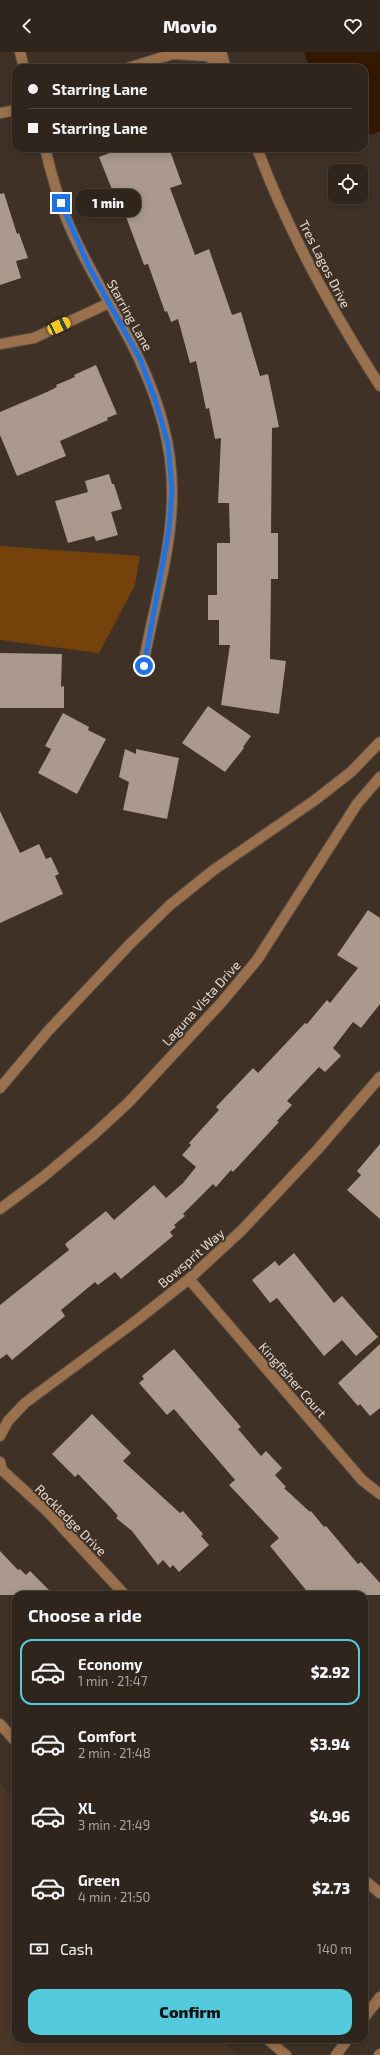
<!DOCTYPE html>
<meta charset="utf-8">
<style>
body{margin:0;font-family:"Exo 2",sans-serif;background:#372d25;color:#f1f3f6;height:100vh;display:flex;flex-direction:column;font-size:15px;white-space:nowrap}
*{box-sizing:border-box;margin:0}
p{font-size:13px;color:#a7a5a3}
.icon{flex:none;width:22px;height:22px;fill:none;stroke:currentColor;stroke-width:2;stroke-linecap:round;stroke-linejoin:round}
.map{position:relative;flex:1;overflow:hidden}
.drawer{position:absolute;left:12px;top:1539px;width:356px;height:452px;display:flex;flex-direction:column;background:#2f251c;border-radius:12px;box-shadow:0 2px 10px #0003,0 0 0 1px #4a423b}
.drawer>*{flex:none}
.banner{position:absolute;left:12px;top:12px;width:356px;height:88px;border-radius:12px;box-shadow:0 2px 10px #0003,0 0 0 1px #4a423b;display:grid;align-content:center;height:88px;padding:0 16px;background:#2f251c}
.fabs{position:absolute;left:328px;top:112px;display:grid;gap:8px}
.fabs a{display:grid;place-items:center;width:40px;height:40px;border-radius:8px;background:#2f251c;box-shadow:0 2px 10px #0003,0 0 0 1px #4a423b;font-size:20px}
.end{position:absolute;width:18px;height:18px;margin:-9px;border:5px solid #1a73e8;background:#fff;box-shadow:0 0 0 2px #fff}
.from{border-radius:50%}
.bubble{position:absolute;height:28px;border-radius:12px;background:#2f251c;box-shadow:0 2px 10px #0003,0 0 0 1px #4a423b;font-size:13px;font-weight:800;line-height:28px;text-align:center}
.car{position:absolute;width:12px;height:24px;margin:-12px -6px;border-radius:5px;box-shadow:0 0 3px 1px #0007;background:linear-gradient(#f5c518 24%,#345 0 40%,#f5c518 0 76%,#345 0 86%,#f5c518 0)}
.banner b{display:flex;align-items:center;gap:14px;height:38px;font-size:15px}
.banner b+b{border-top:1px solid #4a423b}
.banner i{width:10px;height:10px;background:#f1f3f6}
ul{padding:0;list-style:none}
li{display:flex;align-items:center;gap:12px;height:66px;margin:0 8px 6px;padding:0 8px;border:2px solid transparent;border-radius:12px}
li div{flex:1}
li b{display:block;font-size:15px}
li em{font-style:normal;font-weight:800}
li.selected{border-color:#54cadd}
li>.icon{width:36px;height:36px;stroke-width:1.5}
h2{padding:0 16px;font-size:18px;line-height:48px}
.pay{display:flex;align-items:center;gap:10px;height:44px;padding:0 16px;font-size:15px}
.pay p{margin-inline-start:auto}
.button{display:flex;gap:8px;margin-top:auto;padding:8px 16px}
.button a{flex:1;height:46px;border-radius:12px;background:#54cadd;color:#111;font-size:16px;font-weight:800;line-height:46px;text-align:center}
header{display:flex;justify-content:space-between;align-items:center;height:52px;padding:0 16px;background:#2f251c;font-size:18px;font-weight:800}
.map>svg:first-child{display:block}
.built{fill:#4a3727}
.green{fill:#75420b}
.water{fill:#351800}
.building{fill:#aa998c}
.lines{fill:none;stroke-linecap:round;stroke-linejoin:round}
.minor-casing{stroke:#5d5045;stroke-width:12}
.minor{stroke:#9a704d;stroke-width:10}
.route{stroke:#1a73e8;stroke-width:5}
.labels{text-anchor:middle;stroke-width:4;stroke-linejoin:round;paint-order:stroke}
.street-label{font-size:13px;fill:#e5dbd4;stroke:#3f3126}
</style>
<header><svg class="icon" aria-label="back" viewBox="0 0 24 24"><path d="M15 5l-7 7 7 7"/></svg>Movio<svg class="icon" aria-label="heart" viewBox="0 0 24 24"><path d="M12 20l-8-8c-3-5 5-10 8-4 3-6 11-1 8 4z"/></svg></header>
<div class="map">
<svg width="380" height="2003" viewBox="0 0 380 2003">
<rect width="100%" height="100%" fill="#3f3126"/>
<path class="built" d="M0,1732l16,16v239h203l18,16h-237z"/>
<path class="green" d="M0,494l140,10 -5,29 -36,68 -99,-13z"/>
<path class="water" d="M304,0h76v79l-7,3 -9,-1v-65h-55z"/>
<path class="building" d="M123,96h46l13,36 -12,4 25,67 14,-6 23,66 9,-3 19,64 8,-2 11,53 -7,1 -1,105h7v46h-7l-1,80 16,2 -7,53 -58,-9 9,-60h-11v-25h-11v-25h9v-52h13l-1,-40h-11l3,-65 -6,1 -6,-31 -3,1 -10,-48 -6,2 -12,-44 -7,3 -4,-11 -2,1 -17,-48 -4,1 -22,-59 -3,1 -20,-50z
M4,141l13,41 2,-1 9,25 -12,3 5,17 -21,7v-91z
M96,313l21,49 -10,4 1,2 -48,21 6,15 -49,20 -17,-41v-23l47,-20 10,-5 -1,-2 19,-8 -1,-2z
M109,422l3,10h2l8,25 -11,3 7,23 -22,6 -2,-5 -26,7 -13,-42 33,-9 -3,-11z
M0,601l62,1 -1,33 3,-1v22h-64z
M208,654l43,30 -8,11 1,1 -19,24 -43,-29z
M63,661l26,14 -1,3 18,9 -29,55 -39,-21 13,-24 -6,-3z
M125,697l11,5v-5l43,9 -12,61 -44,-9 6,-28 -10,-5z
M0,759l20,42 19,-9 7,15 5,-2 8,17 -4,2 8,18 -63,29z
M368,858l12,8v86l-19,24 -8,-6 -20,26 8,8 -16,16 -6,-5 -32,34 5,4 -15,16 2,1 -46,50 -2,-2 -15,17 -3,-3 -30,30 2,2 -11,9 2,2 -6,5 3,4 -52,43 -6,-7 -17,13 -3,-3 -34,28 4,6 -53,44 -5,-6 -7,5v-54l69,-55 -4,-6 41,-33 8,9 40,-35 12,13 17,-15 13,-16 -14,-12 9,-10 -2,-2 30,-33 -3,-3 37,-39 5,5 47,-50 2,1 20,-24 3,3 28,-35 -21,-13z
M380,1092v75l-33,-29 14,-15 -4,-4z
M294,1201l40,50 8,-7 36,41 -22,19 -14,-16 -18,16 -47,-58 -7,5 -18,-23 23,-19 4,5z
M380,1292v64l-10,8 -10,-12 -2,2 -20,-23z
M174,1297l67,78 -3,2 23,27 5,-5 16,17 -7,7 11,12 -2,1 26,24 1,-1 13,16 2,-1 32,38 3,-2 19,21v12h-70l-40,-49 9,-8 -50,-53 6,-5 -61,-71 -7,6 -28,-32 5,-4 -2,-3z
M92,1362l39,39 -8,8 57,52 3,-2 20,23 -2,2 8,9 -30,27 -6,-7 -3,3 -7,-8 -5,5 -26,-34 -16,-13 2,-2 -7,-8 -33,-34 -3,3 -23,-23z
M0,1499l18,19 2,-1 6,6 4,-4 24,24h-54z"/>
<g class="lines">
<g class="minor-casing">
<path id="minor" d="M20,0l4,16
M221,0l5,16
M128,16l45,-14 49,3
M208,16l14,-11
M0,61l16,-3
M45,96c7,29 15,59 28,86 19,43 46,82 66,125 19,40 33,87 33,131 1,59 -19,118 -29,176
M257,96c31,84 75,163 123,238
M0,292l34,-6 75,-35
M0,1036l48,-57 82,-87 40,-39 45,-36 100,-69 36,-28 29,-30
M0,1157l43,-32 49,-41 36,-33 93,-100 36,-43 100,-156 23,-27
M189,1227l173,201 18,14
M0,1384l8,-15 17,-18 112,-83 52,-41 53,-49 76,-81 62,-72
M0,1410l2,8 45,41 78,84
M0,1672l16,18
M364,1828l16,13
M364,1966l16,-21
M267,1987l19,16
M336,2003l12,-16
M379,2003l1,-1"/>
</g>
<use href="#minor" class="minor"/>
</g>
<g class="lines">
<path class="route" d="M61,151l28,64 51,92 15,40 13,45 4,46 -3,40 -25,136"/>
</g>
<g class="labels">
<g class="street-label">
<text transform="translate(325 212) rotate(63)" y="5">Tres Lagos Drive</text>
<text transform="translate(130 263) rotate(61)" y="5">Starring Lane</text>
<text transform="translate(201 951) rotate(-48)" y="5">Laguna Vista Drive</text>
<text transform="translate(191 1206) rotate(-41)" y="5">Bowsprit Way</text>
<text transform="translate(293 1328) rotate(49)" y="5">Kingfisher Court</text>
<text transform="translate(71 1468) rotate(45)" y="5">Rockledge Drive</text>
</g>
</g>
</svg>
<div class="fabs">
<a><svg class="icon" aria-label="locate" viewBox="0 0 24 24"><circle cx="12" cy="12" r="6"/><path d="M12 2v4M12 18v4M2 12h4M18 12h4"/></svg></a>
</div>
<i class="end from" style="left:144px;top:614px"></i>
<i class="end" style="left:61px;top:151px"></i>
<div class="bubble" style="left:75px;top:137px;width:66px">1 min</div>
<i class="car" style="left:59px;top:274px;rotate:65deg"></i>
<div class="banner">
<b><i class="from"></i>Starring Lane</b>
<b><i></i>Starring Lane</b>
</div>
<section class="drawer">
<h2>Choose a ride</h2>
<ul>
<li class="selected"><svg class="icon" aria-label="car" viewBox="0 0 24 24"><path d="M5 17H2v-5l4-1 3-4h7l3 4 3 1v5h-3M9 17h6M6 11h13"/><circle cx="7" cy="17" r="2"/><circle cx="17" cy="17" r="2"/></svg><div><b>Economy</b><p>1 min · 21:47</p></div><em>$2.92</em></li>
<li><svg class="icon" aria-label="car" viewBox="0 0 24 24"><path d="M5 17H2v-5l4-1 3-4h7l3 4 3 1v5h-3M9 17h6M6 11h13"/><circle cx="7" cy="17" r="2"/><circle cx="17" cy="17" r="2"/></svg><div><b>Comfort</b><p>2 min · 21:48</p></div><em>$3.94</em></li>
<li><svg class="icon" aria-label="car" viewBox="0 0 24 24"><path d="M5 17H2v-5l4-1 3-4h7l3 4 3 1v5h-3M9 17h6M6 11h13"/><circle cx="7" cy="17" r="2"/><circle cx="17" cy="17" r="2"/></svg><div><b>XL</b><p>3 min · 21:49</p></div><em>$4.96</em></li>
<li><svg class="icon" aria-label="car" viewBox="0 0 24 24"><path d="M5 17H2v-5l4-1 3-4h7l3 4 3 1v5h-3M9 17h6M6 11h13"/><circle cx="7" cy="17" r="2"/><circle cx="17" cy="17" r="2"/></svg><div><b>Green</b><p>4 min · 21:50</p></div><em>$2.73</em></li>
</ul>
<div class="pay"><svg class="icon" aria-label="cash" viewBox="0 0 24 24"><path d="M3 7h18v10H3z"/><circle cx="12" cy="12" r="2"/></svg>Cash<p>140 m</p></div>
<div class="button"><a>Confirm</a></div>
</section>
</div>
